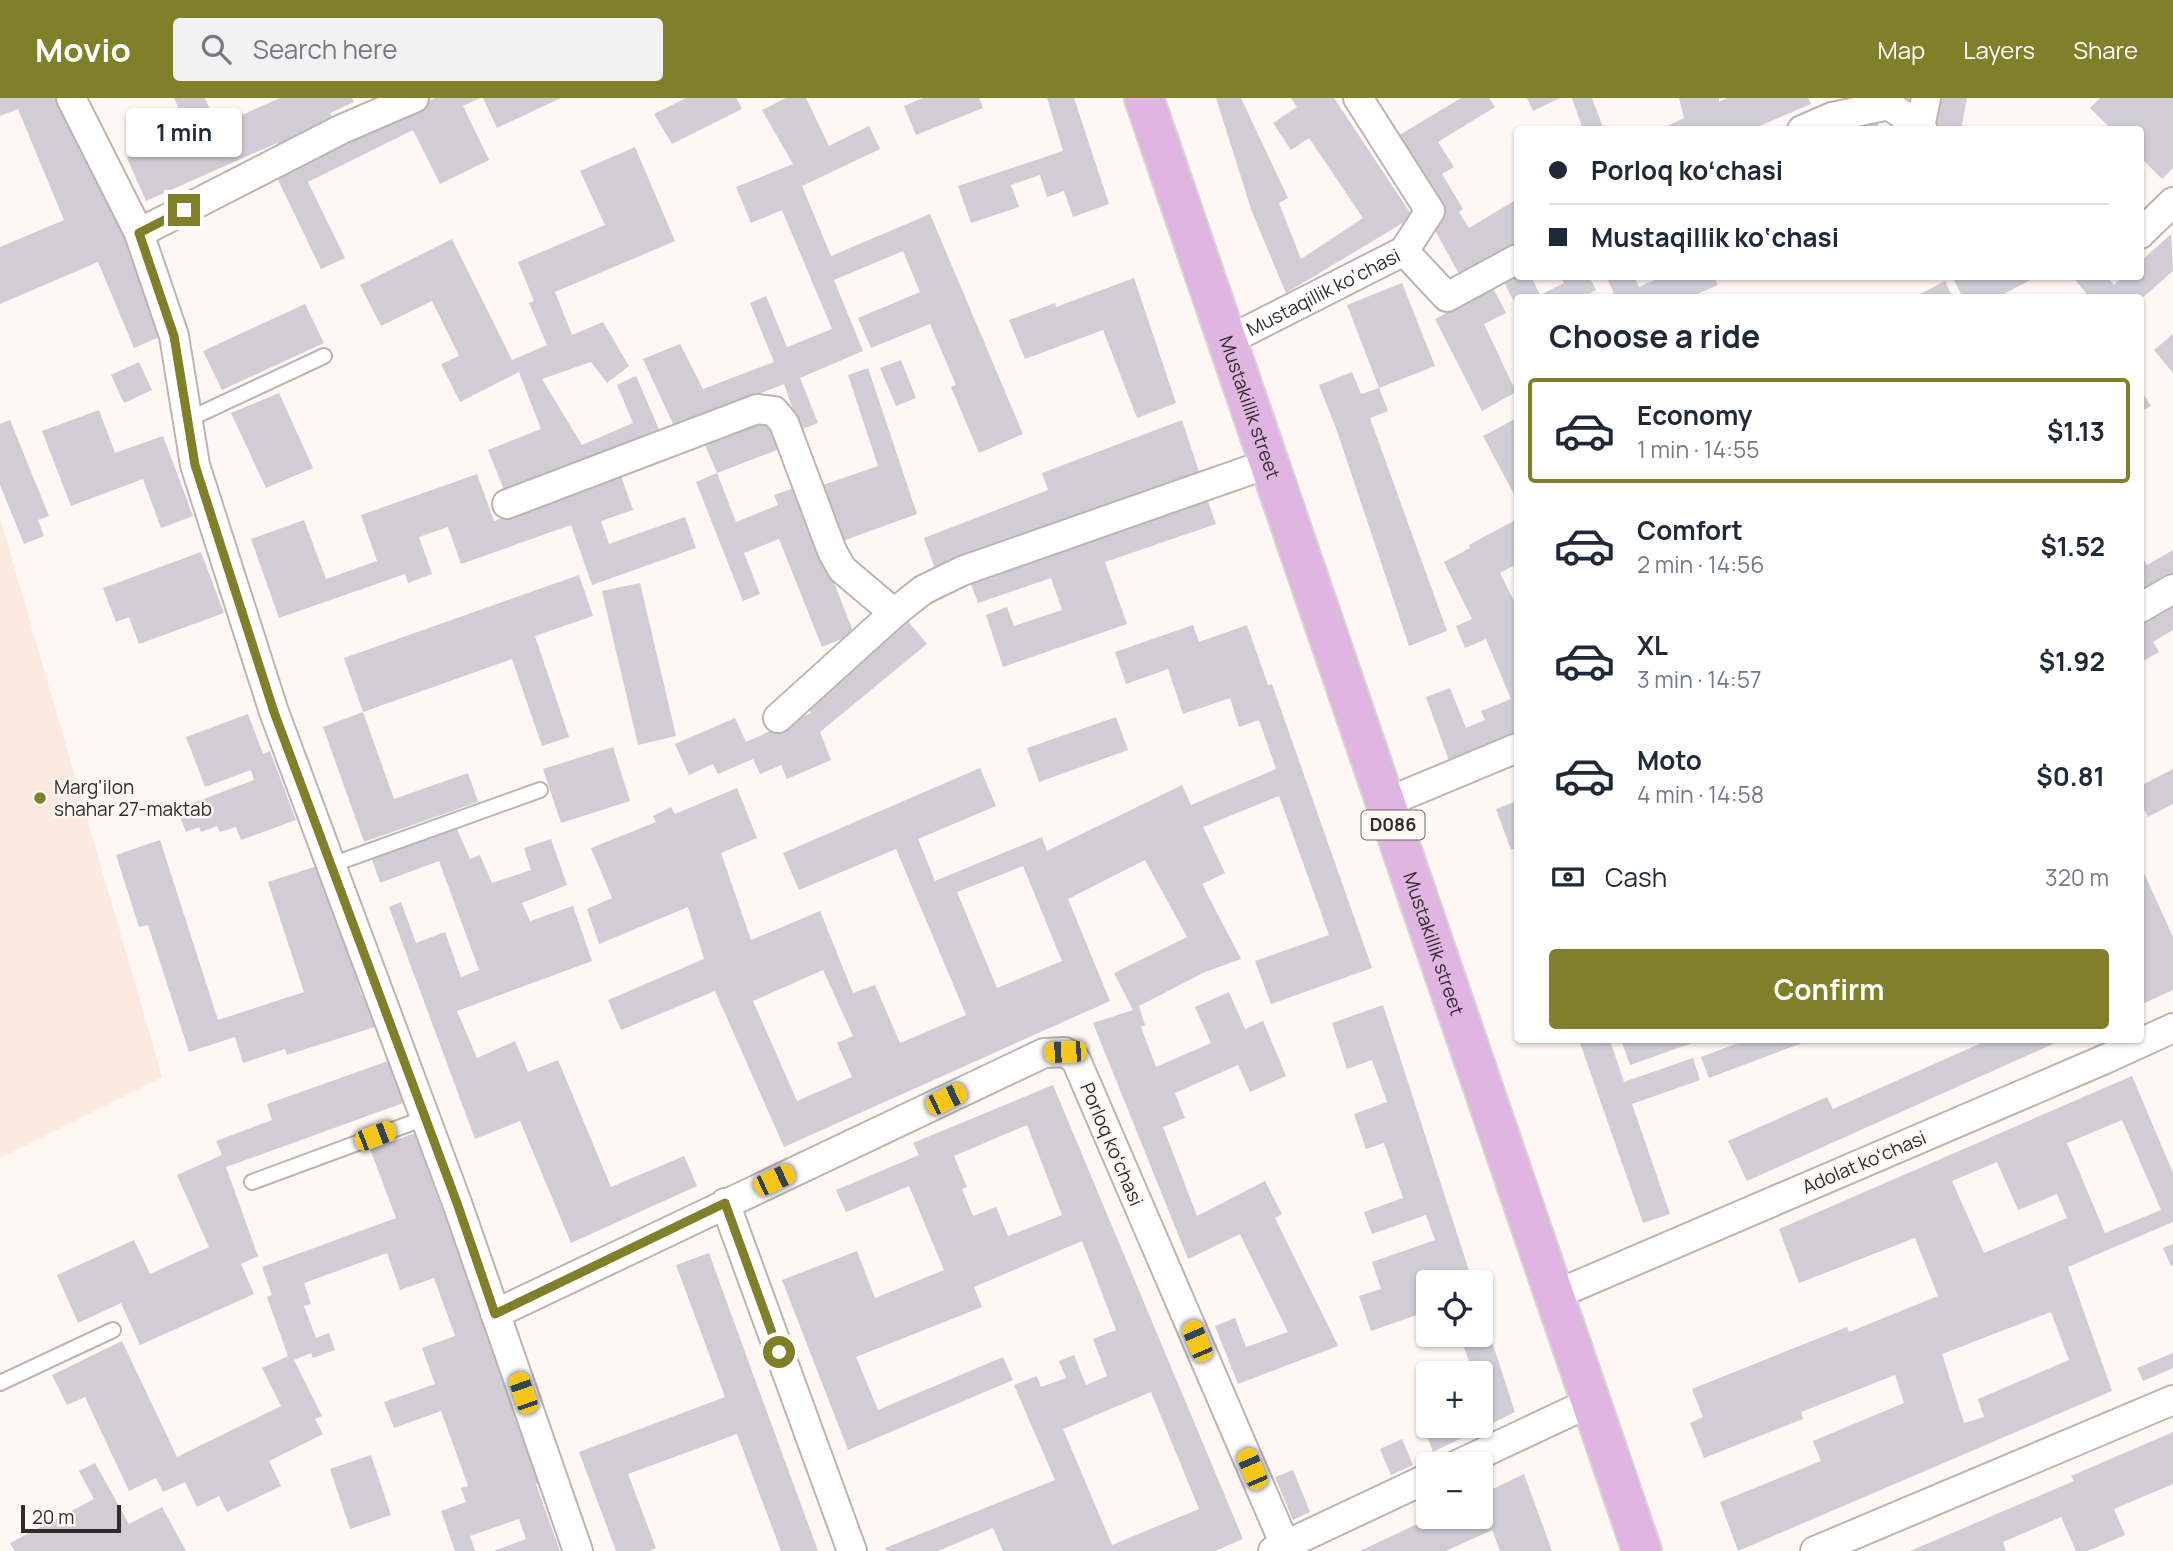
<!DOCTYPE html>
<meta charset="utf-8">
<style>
body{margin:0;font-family:Manrope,sans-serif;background:#f2f2f3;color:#1f2937;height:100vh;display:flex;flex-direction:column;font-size:26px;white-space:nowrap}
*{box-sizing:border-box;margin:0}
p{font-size:23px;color:#747a83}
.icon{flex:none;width:38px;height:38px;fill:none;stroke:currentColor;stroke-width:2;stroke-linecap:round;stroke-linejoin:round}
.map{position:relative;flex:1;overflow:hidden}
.side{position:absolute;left:1514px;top:196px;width:630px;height:749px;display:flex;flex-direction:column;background:#fff;border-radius:7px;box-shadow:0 2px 5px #0004}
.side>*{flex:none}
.hud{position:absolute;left:1514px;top:28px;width:630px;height:154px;border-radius:7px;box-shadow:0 2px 5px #0004;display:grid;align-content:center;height:154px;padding:0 35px;background:#fff}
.fabs{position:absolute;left:1416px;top:1172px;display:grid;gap:14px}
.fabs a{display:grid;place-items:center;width:77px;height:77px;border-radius:7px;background:#fff;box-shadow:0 2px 5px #0004;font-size:35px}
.scale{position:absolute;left:21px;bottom:18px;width:100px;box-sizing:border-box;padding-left:7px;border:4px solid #302c2a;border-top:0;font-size:19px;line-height:24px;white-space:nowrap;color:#302c2a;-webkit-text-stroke:5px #fef7f4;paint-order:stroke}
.end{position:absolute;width:32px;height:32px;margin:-16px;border:9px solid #7f8029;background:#fff;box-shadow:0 0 0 4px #fff}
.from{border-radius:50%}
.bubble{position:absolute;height:49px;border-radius:7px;background:#fff;box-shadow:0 2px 5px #0004;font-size:23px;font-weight:700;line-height:49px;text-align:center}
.car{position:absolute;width:21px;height:42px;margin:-21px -10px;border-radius:9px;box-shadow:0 0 5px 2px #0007;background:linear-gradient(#f5c518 24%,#345 0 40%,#f5c518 0 76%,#345 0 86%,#f5c518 0)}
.hud b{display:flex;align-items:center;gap:24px;height:66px;font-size:26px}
.hud b+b{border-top:2px solid #e0e1e3}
.hud i{width:18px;height:18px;background:#1f2937}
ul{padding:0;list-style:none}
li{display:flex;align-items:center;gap:21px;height:105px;margin:0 14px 10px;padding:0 21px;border:4px solid transparent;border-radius:7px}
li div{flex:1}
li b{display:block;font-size:26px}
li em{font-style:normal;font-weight:700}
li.on{border-color:#7f8029}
li>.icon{width:63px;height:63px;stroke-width:1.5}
h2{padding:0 35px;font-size:32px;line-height:84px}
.pay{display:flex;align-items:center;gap:18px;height:77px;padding:0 35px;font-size:26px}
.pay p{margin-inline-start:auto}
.action{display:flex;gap:14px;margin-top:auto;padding:14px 35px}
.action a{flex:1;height:80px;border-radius:7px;background:#7f8029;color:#fff;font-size:28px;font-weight:700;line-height:80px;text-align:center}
header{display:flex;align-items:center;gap:42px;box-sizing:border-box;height:98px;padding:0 35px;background:#7f8029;color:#fff}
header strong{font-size:33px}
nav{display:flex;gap:38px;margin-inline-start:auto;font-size:24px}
.search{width:490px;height:63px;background:#f2f2f3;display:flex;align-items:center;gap:18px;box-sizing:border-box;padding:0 24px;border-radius:7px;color:#747a83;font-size:26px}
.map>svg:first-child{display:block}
.built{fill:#fce9e0}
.building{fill:#d1cdd6;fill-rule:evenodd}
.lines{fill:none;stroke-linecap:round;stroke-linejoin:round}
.lane-casing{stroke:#beb4af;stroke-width:18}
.street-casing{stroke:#beb4af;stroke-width:32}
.primary-casing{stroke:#d6d5d4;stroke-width:42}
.lane{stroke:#fff;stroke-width:14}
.street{stroke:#fff;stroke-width:28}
.primary{stroke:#e1b5e1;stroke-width:38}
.route{stroke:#7f8029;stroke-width:9}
.poi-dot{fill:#7f8029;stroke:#fef7f4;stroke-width:2.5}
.labels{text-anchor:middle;stroke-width:5;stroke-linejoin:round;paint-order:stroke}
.shield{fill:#fef7f4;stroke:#6e6967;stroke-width:2}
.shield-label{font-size:18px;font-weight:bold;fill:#302c2a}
.street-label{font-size:19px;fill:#302c2a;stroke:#fef7f4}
.poi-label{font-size:19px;fill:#302c2a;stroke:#fef7f4;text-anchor:start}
</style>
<header>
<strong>Movio</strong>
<div class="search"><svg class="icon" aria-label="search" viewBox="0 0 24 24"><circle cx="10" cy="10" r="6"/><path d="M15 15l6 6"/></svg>Search here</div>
<nav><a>Map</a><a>Layers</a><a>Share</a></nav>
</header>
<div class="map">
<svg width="2173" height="1453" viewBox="0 0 2173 1453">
<rect width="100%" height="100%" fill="#fef7f4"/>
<path class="built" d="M0,420l162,559 -162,81z"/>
<path class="building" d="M0,0h58l72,151 36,85 -32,14 -36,-86 -98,42v-57l64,-27 -46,-111 -18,7z
M174,0h31l12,28 63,-28h72l2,4 -24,11 4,8 -56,24 -1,-2 -131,58 -19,-43 62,-27z
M435,0h45l-17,8 26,54 -49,24 -27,-54 -105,52 37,76 -24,11 -45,-93z
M483,0h78l-64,30z
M686,0h50l6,11 -70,35 -18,-30z
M786,0h20l23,48 40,-20 11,23 -78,37 29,70 99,-42 93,220 -44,19 -28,-66 5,-2 -26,-61 -59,24 -13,-30 62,-26 -17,-41 -69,29 29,71 -63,27 18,45 -18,7 -16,-46 -110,42 -31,-67 37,-15 23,45 71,-27 -24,-59 16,-7 21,51 45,-18 -50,-119 -31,13 -15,-36 57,-23 -31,-54z
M923,0h56l4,10 -67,27 -12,-29z
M1047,0h27l35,106 -36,13 -9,-26 -17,6 -7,-22 -29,10 8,22 -48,16 -13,-37 105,-35z
M1216,0h25l47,100 -9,5 22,56 62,-41 -54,-80 -18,12 -18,-27 24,-16 -6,-9h43l79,119 -127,76 -34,-81z
M1461,0h28l6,9 -57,35 16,25 -12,7 21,35 -4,3 10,16 48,-29v46l-26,15 -32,14 -28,-51 13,-7 -48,-79z
M1527,0h33l-27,13z
M1572,0h20l12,32h-21z
M1679,0h40v4l8,-4h81l3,6 -61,26h-91l25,-12z
M1938,0h29l-6,32h-26l-3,-3z
M2100,0h73v70l-11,11 -22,-22v-27h-28l-22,-22z
M1876,22l4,10h-34v-1z
M635,49l40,94 -120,51 17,43 31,-13 26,44 -22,17 -16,-21 -49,17 40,66 51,-22 -16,-38 19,-9 25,58 -155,61 -18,-45 53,-21 -22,-57 -59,30 -19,-38 18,-8 -27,-55 -51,25 -21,-41 92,-46 60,121 35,-15 -18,-42 5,-2 -16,-39 87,-37 -25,-54z
M2171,136l2,37 -33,29v-2h-50l-18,-22h34l8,9 10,-9h16v-14z
M1517,177l14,1 9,19 24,-12 -4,-7h29l7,14 -15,8h-64v10l-13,-26z
M1606,178h28l5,11 24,-11h51l4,9 -30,13h-72z
M1952,178h86l-42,22h-33z
M1134,180l42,125 -39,15 -34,-88 -78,29 -16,-39 46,-17 1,4z
M1945,183l8,17h-40z
M1402,185l33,83 -56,22 -32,-83z
M1493,190l13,25 -22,11 32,68 -34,19 -47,-92z
M305,206l19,39 -102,47 -19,-39z
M2173,236v39l-19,-23z
M901,262l15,38 -20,8 -16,-38z
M139,264l13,28 -28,13 -13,-28z
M868,270l49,146 -77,28 -20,-56 58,-20 -30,-91z
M1352,274l9,22 18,-6 9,23 -18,7 77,213 -38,15 -72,-215 -18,-46z
M2140,291l11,17 -11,6z
M279,295l34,75 -47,20 -35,-75z
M99,312l16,43 48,-17 30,80 -32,12 -18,-49 -72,27 -29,-75z
M768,317l14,33 -65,25 -14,-33z
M1515,321l2,3v78l-34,-64z
M10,322l39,96 -11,4 6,16 -20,8 -24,-59v-61z
M1182,322l18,55 -265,94 -11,-31 124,-48 -6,-17z
M717,375l19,49 42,-17 -4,-10 23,-8 57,147 -32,13 -43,-108 -35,14 16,41 -17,7 -47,-119z
M477,376l17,47 127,-45 12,34 -32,11 8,23 76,-27 11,31 -104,37 -21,-60 -110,39 -13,-37 -29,10 13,37 -24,9 -3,-9 -126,44 -28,-79 53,-19 22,59 51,-18 -16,-46z
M1205,395l11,31 -111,38 22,62 -124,43 -17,-52 21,-8 7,19 48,-16 -11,-32 -73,25 -10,-27z
M1517,421v45l-17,9 17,34v128l-68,26 -23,-64 24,-9 16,40 19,-8 -4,-9 30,-12 -25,-60 -21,9 -9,-22 16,-7 -28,-57 26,-14 -1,-3z
M2173,452v25l-33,20v-33l4,-2 3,5z
M201,454l23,61 -85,31 -10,-27 -13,5 -13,-34z
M579,477l14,41 -58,20 34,101 -27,9 -30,-87 -149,53 -19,-54z
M640,485l36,153 -38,9 -36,-154z
M2173,505v27l-20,12 6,10 -19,11v-40z
M907,522l20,24 -107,88 11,28 -44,19 -6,-14 -21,9 -7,-15 -35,15 -5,-10 -24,11 -14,-31 60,-26 11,24 65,-29 -5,-10z
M1193,527l6,17 48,-17 21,60 4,-1 100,284 -101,36 -16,-43 74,-26 -50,-139 -76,31 22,46 -23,11 39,75 -36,13 -66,34 6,19 -4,2 15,40 55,-24 -16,-36 34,-15 16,37 18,-8 23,55 -36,16 -12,-27 -63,28 10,25 -22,9 34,89 68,-35 17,33 -7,4 63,128 -100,38 -23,-58 20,-8 11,29 42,-15 -48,-98 -52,25 -95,-236 40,-13 -19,-37 73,-36 -42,-77 -77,39 42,102 -326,146 -69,-156 -94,39 -13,-30 96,-41 -16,-52 -89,37 -12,-35 25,-11 -21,-50 65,-26 -3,-6 18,-9 4,7 62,-26 20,50 -36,15 30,87 69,-29 33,82 22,-8 25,58 66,-28 -70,-166 -97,41 -16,-37 197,-85 16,38 -78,33 17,42 107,-44 5,14 135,-66 9,20 85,-36 -17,-49 -20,7 -9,-29 -47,16 -15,-45 -42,15 -11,-32zM1023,768l39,95 -65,27 -40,-96zM823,872l30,66 -16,7 15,34 -55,24 -44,-100z
M363,614l31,87 74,-26 10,29 -114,40 -41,-115z
M248,616l15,40 7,-3 26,69 -55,20 -5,-13 -16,5 -3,-6 -16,6 -2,-5 -13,5 -9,-23 77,-29 -3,-10 -46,17 -19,-50z
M1116,619l12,33 -89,32 -12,-34z
M613,649l17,54 -69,22 -18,-54z
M2173,671v35l-25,13 -8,-15v-16z
M1517,703v46l-6,3 -15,-41z
M457,731l13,30 10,-4 12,28 39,-13 -7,-22 27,-9 16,46 -45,18 8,18 43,-15 19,55 -135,50 20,47 38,-17 13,31 30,-12 53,127 73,-31 13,30 -126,57 -51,-122 -45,18 -86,-232 12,-5 15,41 29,-11 16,45 18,-7 -40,-109 -59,22 -8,-24z
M160,742l58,180 86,-28 -36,-110 52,-17 42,131 5,-2 11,32 -91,29 -2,-6 -42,14 -8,-26 -46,15 -41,-127 -9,2 -23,-72z
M2140,766l33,73v53l-33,15v-61l3,-1 -3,-5z
M1383,907l90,278h-45v28l-57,20 -12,-35 22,-7 -9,-27 63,-22 -9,-25 -54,19 -8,-22 39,-14 -19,-55 -18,6 -12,-35 33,-12 -15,-42 -25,9 -15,-46z
M1579,942h31l14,42 69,-24 7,22 -68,24 38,110 -27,9z
M1621,942h73l1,2 -65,23z
M1746,942h64l-101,38 -8,-21z
M1988,942h74l-315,141 -19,-40 99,-44 6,12z
M391,962l15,42 -180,65 32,89 -17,8 13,30 -114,51 -19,-42 -43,20 -21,-48 77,-35 16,34 59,-27 -32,-72 45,-20 -6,-14 56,-21 -5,-16z
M2132,978l41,97v49l-105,45 44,124 -374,160 -18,-49 101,-41 -8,-20 91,-38 -9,-28 -94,37 2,7 -99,39 -14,-35 13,-6 -11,-28 155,-62 2,5 89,-36 -23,-58 -116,45 -20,-54zM2122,1022l39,90 -56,23 -38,-90zM1997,1064l21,48 39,-16 10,24 -83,35 -32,-72zM2051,1214l18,48 -91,39 6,18 -20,6 -22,-69z
M1053,987l190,454 -28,12h-212l-10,-23 -55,23h-51l-2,-3 170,-68 -41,-95 23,-9 4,11 25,-9 -7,-17 15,-6 12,30 21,-9 -14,-37 23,-9 -34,-89 -108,46 8,20 -126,50 22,53 125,-53 10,23 -165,70 -66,-170 75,-29 18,47 69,-28 -35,-84 -63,26 -10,-22 83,-35 -6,-12zM1027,1027l35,90 -54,21 -12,-29 -23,9 -11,-27 5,-2 -13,-31zM1151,1294l48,117 -87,36 -49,-116z
M415,1035l119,333 10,15 -8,3 24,67h-66l32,-12 -7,-20 -49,17 5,15h-20l-14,-40 25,-9 -5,-14 7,-2 -27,-75 -47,17 -10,-26 51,-18 -13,-36 33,-12 -21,-58 -34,12 -13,-37 -83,30 7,21 -7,2 12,32 13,-5 6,17 -22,8 -2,-5 -17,7 28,56 -7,3 8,15 -54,27 12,25 -54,26 -8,-16 -22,11 -12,-25 -22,10 -7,-14 -27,13 -44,-94 -18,8 -15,-30 70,-34 55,116 104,-51 -19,-38 26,-12 -21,-59 5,-2 -10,-28 134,-49 -26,-69z
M2173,1146v21l-2,1 -8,-18z
M709,1155l48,132 61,166h-37l-44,-117 -109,40 28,74 -7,3h-33l-37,-99 146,-55 -49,-132z
M1481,1210l34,104 -82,40 -17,-46 12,-5v25h52v-52h-7l-13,-39h20z
M2173,1255v15l-30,13 -6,-13z
M2173,1334v52l-59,25 11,26 -37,16h-12l-15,-34 -58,25 3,9h-96l164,-70 -3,-5z
M1402,1341l11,26 -22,10 -11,-26z
M371,1357l20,60 -41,14 -20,-60z
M95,1365l34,61 33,-17 24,44h-171l-5,-8 84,-44 -15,-28z
M1293,1372l17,42 -17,8 -18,-43z
M1524,1376l28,77h-52l-8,-21 -46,21h-86l72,-34h48v-22z"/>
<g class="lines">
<g class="lane-casing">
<path id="lane" d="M187,322l137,-64
M331,767l209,-75
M252,1084l173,-64
M0,1285l113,-53"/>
</g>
<g class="street-casing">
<g id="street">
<path d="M71,0l68,135 35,103 21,129 79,247 183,491 121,348"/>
<path d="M1358,0l72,113 -26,40"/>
<path d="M1802,32l30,-13 57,-12 31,22"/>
<path d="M1923,32l-3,-3 6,-29"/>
<path d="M139,135l203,-104 72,-31"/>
<path d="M2140,136l33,-32"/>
<path id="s1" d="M1227,243l177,-90 43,46 70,-38"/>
<path d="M507,406l250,-95 17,2 10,12 48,128 10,18 52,44 29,-23 39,-19 308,-108"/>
<path d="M2140,510l33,-19"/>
<path d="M778,620l116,-105"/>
<path d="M1385,705l132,-55"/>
<path d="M725,1105l127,348"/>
<path d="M1555,1197l548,-235 70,-32"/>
<path d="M495,1216l549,-261 21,-1 11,8 209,485"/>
<path d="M1457,1367l134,-63"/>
<path d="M1273,1453l155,-73"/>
<path d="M1815,1453l358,-151"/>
</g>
</g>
<g class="primary-casing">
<g id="primary">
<path id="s2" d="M1144,0l498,1453"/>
</g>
</g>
<use href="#lane" class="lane"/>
<use href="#street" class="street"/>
<use href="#primary" class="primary"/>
</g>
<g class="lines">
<path class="route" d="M184,112l-45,23 35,103 21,129 79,247 183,491 38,111 230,-111 54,149"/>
</g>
<circle class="poi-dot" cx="40" cy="700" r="7"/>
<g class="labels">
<rect class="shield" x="1361.5" y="712.5" width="63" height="29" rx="5"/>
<g class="shield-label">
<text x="1393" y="733">D086</text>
</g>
<g class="street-label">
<text dy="7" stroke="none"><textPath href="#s1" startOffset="108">Mustaqillik ko‘chasi</textPath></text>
<text dy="7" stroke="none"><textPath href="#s2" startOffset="327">Mustakillik street</textPath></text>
<text dy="7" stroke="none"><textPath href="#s2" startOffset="894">Mustakillik street</textPath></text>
<text transform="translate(1112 1046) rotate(67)" y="7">Porloq koʻchasi</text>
<text transform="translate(1864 1064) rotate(-23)" y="7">Adolat koʻchasi</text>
</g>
<g class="poi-label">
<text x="54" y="696">Marg'ilon<tspan x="54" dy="22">shahar 27-maktab</tspan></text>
</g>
</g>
</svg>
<div class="fabs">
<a><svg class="icon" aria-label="locate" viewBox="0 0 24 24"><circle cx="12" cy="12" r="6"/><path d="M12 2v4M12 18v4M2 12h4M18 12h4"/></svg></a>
<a>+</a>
<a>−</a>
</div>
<div class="scale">20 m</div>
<i class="end from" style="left:779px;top:1254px"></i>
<i class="end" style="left:184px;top:112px"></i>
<div class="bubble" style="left:126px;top:10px;width:116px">1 min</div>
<i class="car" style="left:1065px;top:954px;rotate:268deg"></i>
<i class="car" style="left:946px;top:1001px;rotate:64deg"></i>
<i class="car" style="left:375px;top:1038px;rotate:69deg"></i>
<i class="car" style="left:774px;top:1082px;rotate:65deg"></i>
<i class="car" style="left:1197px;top:1243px;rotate:337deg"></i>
<i class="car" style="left:523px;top:1295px;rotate:341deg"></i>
<i class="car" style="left:1252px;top:1371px;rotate:337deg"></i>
<div class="hud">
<b><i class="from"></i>Porloq koʻchasi</b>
<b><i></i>Mustaqillik ko‘chasi</b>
</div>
<section class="side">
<h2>Choose a ride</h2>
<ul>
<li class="on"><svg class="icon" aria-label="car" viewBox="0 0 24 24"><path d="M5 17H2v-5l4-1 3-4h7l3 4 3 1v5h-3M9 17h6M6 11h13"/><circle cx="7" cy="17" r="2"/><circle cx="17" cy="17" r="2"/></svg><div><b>Economy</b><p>1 min · 14:55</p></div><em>$1.13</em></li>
<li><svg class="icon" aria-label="car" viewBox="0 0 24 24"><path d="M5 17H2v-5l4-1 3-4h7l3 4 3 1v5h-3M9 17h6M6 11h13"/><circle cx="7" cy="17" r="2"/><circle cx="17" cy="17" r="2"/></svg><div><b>Comfort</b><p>2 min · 14:56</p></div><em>$1.52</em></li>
<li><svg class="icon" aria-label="car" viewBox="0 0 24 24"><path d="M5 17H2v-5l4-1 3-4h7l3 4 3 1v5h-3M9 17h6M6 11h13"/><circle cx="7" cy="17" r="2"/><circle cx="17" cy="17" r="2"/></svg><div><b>XL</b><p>3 min · 14:57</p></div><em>$1.92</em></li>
<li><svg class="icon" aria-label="car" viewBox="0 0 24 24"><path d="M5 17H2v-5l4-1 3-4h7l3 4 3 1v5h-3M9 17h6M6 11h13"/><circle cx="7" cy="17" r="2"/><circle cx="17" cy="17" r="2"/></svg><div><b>Moto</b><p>4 min · 14:58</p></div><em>$0.81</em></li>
</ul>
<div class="pay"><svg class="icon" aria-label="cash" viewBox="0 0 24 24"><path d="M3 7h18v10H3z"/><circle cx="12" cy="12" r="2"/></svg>Cash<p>320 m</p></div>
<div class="action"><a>Confirm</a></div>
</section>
</div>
